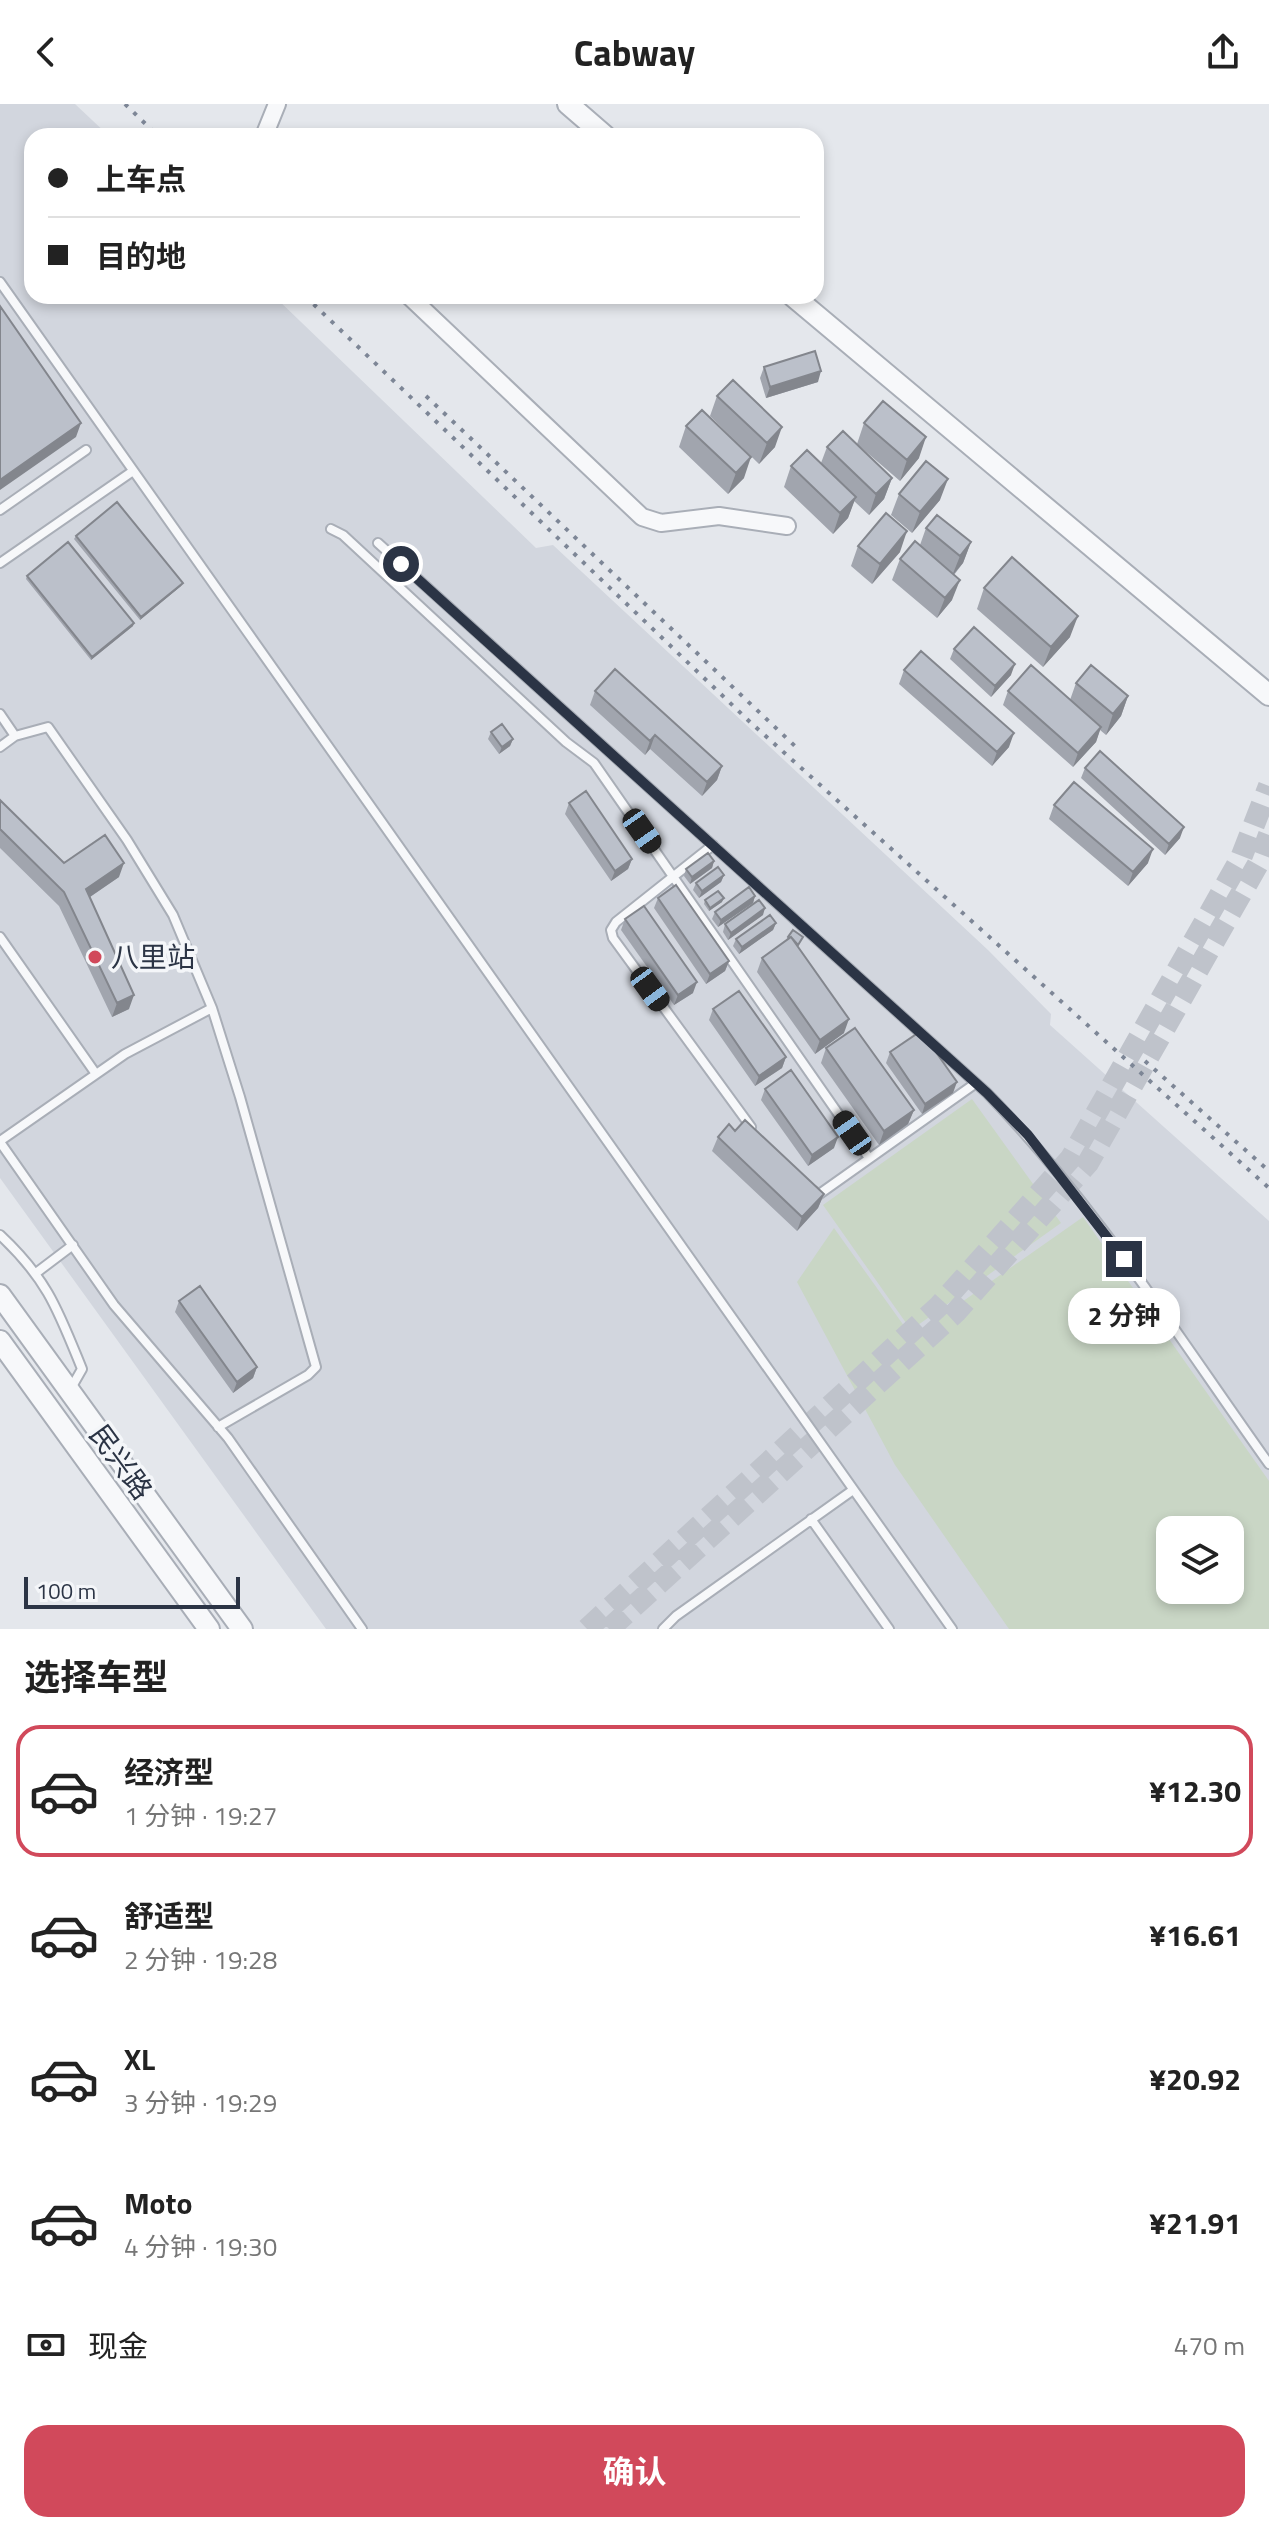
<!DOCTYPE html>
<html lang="zh">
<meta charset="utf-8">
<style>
body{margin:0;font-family:"Titillium Web","Noto Sans SC",sans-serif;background:#f2f2f2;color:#222;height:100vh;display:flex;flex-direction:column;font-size:30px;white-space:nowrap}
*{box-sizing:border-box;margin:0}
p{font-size:26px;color:#767676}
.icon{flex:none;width:44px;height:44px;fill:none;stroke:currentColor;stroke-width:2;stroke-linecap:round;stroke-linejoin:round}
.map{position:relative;height:1525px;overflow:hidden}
.drawer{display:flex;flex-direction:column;background:#fff;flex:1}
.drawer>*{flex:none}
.guide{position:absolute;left:24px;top:24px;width:800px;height:176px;border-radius:24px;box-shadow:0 4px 12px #0003;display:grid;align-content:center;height:176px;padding:0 24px;background:#fff}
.fabs{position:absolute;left:1156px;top:1412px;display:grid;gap:16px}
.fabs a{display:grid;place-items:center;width:88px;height:88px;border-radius:16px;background:#fff;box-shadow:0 4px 12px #0003;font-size:40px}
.scale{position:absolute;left:24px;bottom:20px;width:216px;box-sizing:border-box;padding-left:8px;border:4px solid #2b3445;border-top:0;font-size:22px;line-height:28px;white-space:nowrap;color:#2b3445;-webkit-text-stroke:6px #f4f6f9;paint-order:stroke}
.end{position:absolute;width:36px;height:36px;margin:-18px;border:10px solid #2b3445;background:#fff;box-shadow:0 0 0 4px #fff}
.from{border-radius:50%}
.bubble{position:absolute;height:56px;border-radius:24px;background:#fff;box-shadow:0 4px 12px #0003;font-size:26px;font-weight:700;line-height:56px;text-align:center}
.car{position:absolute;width:24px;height:48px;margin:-24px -12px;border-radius:10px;box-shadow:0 0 6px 2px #0007;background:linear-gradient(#222 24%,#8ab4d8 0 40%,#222 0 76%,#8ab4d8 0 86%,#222 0)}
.guide b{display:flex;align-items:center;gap:28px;height:76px;font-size:30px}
.guide b+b{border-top:2px solid #e0e0e0}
.guide i{width:20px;height:20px;background:#222}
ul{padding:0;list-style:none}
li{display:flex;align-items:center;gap:24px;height:132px;margin:0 16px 12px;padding:0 8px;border:4px solid transparent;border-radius:24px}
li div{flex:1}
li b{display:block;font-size:30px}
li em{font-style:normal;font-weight:700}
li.current{border-color:#d1495b}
li>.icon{width:72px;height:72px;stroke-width:1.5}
h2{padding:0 24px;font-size:36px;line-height:96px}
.pay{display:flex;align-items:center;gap:20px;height:88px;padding:0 24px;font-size:30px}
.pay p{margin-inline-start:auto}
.primary-button{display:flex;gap:16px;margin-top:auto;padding:16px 24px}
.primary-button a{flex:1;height:92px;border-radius:24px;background:#d1495b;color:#fff;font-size:32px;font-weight:700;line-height:92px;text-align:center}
header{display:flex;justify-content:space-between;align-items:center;height:104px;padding:0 24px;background:#fff;font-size:36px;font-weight:700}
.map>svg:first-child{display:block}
.built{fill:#d2d6de;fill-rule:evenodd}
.green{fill:#c9d6c5;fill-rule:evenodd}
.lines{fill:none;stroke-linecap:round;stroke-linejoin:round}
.secondary-tunnel{stroke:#bfc3cb;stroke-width:22;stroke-dasharray:22 11;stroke-linecap:butt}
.service-casing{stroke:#a9aeb7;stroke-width:12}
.minor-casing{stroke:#a9aeb7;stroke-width:20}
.tertiary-casing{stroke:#a9aeb7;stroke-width:24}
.service{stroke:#f7f8fa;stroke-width:8}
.minor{stroke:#f7f8fa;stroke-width:16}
.tertiary{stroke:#f7f8fa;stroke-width:20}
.rail{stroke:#7d8696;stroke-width:4;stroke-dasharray:4 8;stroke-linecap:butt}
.wall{fill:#a1a5ae}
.shaded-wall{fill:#83868d}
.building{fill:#bbc0ca;stroke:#83868d;stroke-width:2}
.route{stroke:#2b3445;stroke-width:10}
.poi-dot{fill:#d1495b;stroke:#f4f6f9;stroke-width:3}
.labels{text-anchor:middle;stroke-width:7;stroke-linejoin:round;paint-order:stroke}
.poi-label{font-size:28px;fill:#2b3445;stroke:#f4f6f9;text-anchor:start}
.street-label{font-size:28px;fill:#2b3445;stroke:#f4f6f9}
</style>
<header><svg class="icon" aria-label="back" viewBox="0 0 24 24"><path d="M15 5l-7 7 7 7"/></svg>Cabway<svg class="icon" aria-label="share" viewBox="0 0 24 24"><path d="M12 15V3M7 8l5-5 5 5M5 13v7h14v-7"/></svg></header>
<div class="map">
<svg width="1269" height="1525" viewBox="0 0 1269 1525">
<rect width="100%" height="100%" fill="#e4e7ec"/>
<path class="built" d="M0,0h75l34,32h-77v160h242l262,252 17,-3 435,405 63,64 -1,11 219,196v408h-943l-326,-451zM1170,1426h60v60h-60z"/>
<path class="green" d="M972,995l89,124 -150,107 -88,-125z
M1083,1113l186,264v148h-260l-114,-164 -98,-183 37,-54 78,109zM1170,1426h60v60h-60z"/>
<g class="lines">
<path class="secondary-tunnel" d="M587,1525l352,-323 132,-148 170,-300 28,-72
M609,1525l347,-317 132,-149 170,-299 11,-29"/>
<g class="service-casing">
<path id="service" d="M0,178l952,1347
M0,406l86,-60
M331,425l12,6 223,207 28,21 275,395
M378,439l609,550c109,112 192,245 282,371
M0,459l133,-92
M0,610l15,22
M0,643l15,-11 33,-9 79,113 46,75 39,93 28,89 76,270 -8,8 -90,52
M713,741l-97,77 -5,8 2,8 138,189
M0,833l96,137
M0,1037l125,-87 87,-46
M0,1038l114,163 114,133 134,191
M814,1087l4,4 158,-112
M0,1131c48,45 58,75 82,134l-12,21
M36,1169l37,-28
M811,1415l78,110
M663,1525l13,-13 177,-126"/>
</g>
<g class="minor-casing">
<path id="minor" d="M264,32l13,-32
M409,192l233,221 19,6 58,-7 68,10"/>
</g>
<g class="tertiary-casing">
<path id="tertiary" d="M568,0l37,32
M793,192l476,399
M0,1191l242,334
M0,1237l209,288"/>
</g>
<use href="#service" class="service"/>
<use href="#minor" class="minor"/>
<use href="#tertiary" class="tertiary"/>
<path class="rail" d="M125,0l33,32
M305,192l445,426 519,466
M426,292l371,352
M1145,957l124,110"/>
</g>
<path class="wall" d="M764,263l54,15 -52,16 -6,-20z
M717,292l58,51 -16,17 -49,-48z
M864,319l55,35 -19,23 -43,-37z
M686,322l58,52 -16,16 -49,-47z
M827,343l65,31 -8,21 -15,16 -15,-14 -6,17 -15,16 -49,-47 7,-21 30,-3z
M899,390l41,6 -28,33 -21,-18z
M926,424l45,14 -8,21 -9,12 -2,25 -15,18 -45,-38 8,-21 20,-14z
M76,432l105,50 -41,34 -66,-81z
M858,442l42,6 -28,32 -21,-18z
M27,472l106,50 -42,34 -65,-81z
M984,484l86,49 -27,30 -66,-58z
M954,545l57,26 -20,22 -41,-38z
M904,566l105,77 -17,19 -93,-82z
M1076,579l52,13 -7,20 -15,19 -6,-5 -4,12 -23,25 -70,-62 5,-14 62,9z
M595,587l127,75 -5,14 -15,16 -52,-47 -5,6 -55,-50z
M491,628l22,7 -3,7 -11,8 -11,-15z
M1085,664l95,70 -15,17 -84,-77z
M0,696l64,63 55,14 -29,20 39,112 -17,8 -53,-111 -59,-58z
M569,699l63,56 -4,10 -17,12 -46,-67z
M1054,701l94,58 -20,23 -79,-67z
M714,757l-2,7 -22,16 -6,-8 2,-7z
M724,771l-3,7 -22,16 -6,-8 3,-7z
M755,792l-2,7 -35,24 -6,-8 3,-7z
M658,794l71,63 -4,10 -19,13 -52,-76z
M705,796l17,2 -13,9 -5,-7z
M763,811l-35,25 -5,-8 2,-8z
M625,815l68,74 -19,12 -53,-75z
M776,819l-3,7 -34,24 -6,-8 3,-7z
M788,833h15l-5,9 46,87 -29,21 -58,-82 5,-14 24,-18z
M713,905l73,48 -4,11 -27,18 -46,-66z
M826,944l88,62 -6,14 -29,21 -58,-82z
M890,948l63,41 -31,21 -36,-51z
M765,985l69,59 -26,18 -47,-66z
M735,1027l89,63 -6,14 -21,23 -85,-80 6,-14z
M179,1197l78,66 -4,11 -20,15 -58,-81z"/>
<path class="shaded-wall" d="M821,267l-3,11 -52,16 4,-11z
M81,319l-5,14 -76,53v-10z
M782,323l-7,20 -16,17 8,-21z
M926,333l-7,21 -19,23 7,-21z
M751,353l-7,21 -16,16 8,-21z
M892,374l-8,21 -15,16 7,-21z
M948,375l-8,21 -28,33 8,-21z
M856,393l-8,21 -15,16 7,-21z
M907,427l-7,21 -28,32 8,-20z
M971,438l-8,21 -11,13 8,-20z
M960,476l-8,20 -15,18 8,-20z
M183,479l-2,3 -41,34 1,-3z
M1078,512l-8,21 -27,30 8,-20z
M134,519l-1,3 -42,34 1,-3z
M1015,560l-4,11 -20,22 4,-11z
M1128,592l-7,20 -15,19 7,-21z
M1101,623l-5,15 -23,25 5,-14z
M1014,629l-5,14 -17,19 5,-14z
M655,631l-5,14 -5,6 5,-14z
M513,635l-3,7 -11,8 3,-7z
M722,662l-5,14 -15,16 5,-14z
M1184,723l-4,11 -15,17 4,-11z
M1153,745l-5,14 -20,23 5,-14z
M632,755l-4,10 -17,12 4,-10z
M714,757l-2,7 -22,16 2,-7z
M124,759l-5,14 -38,26 5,-14z
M724,771l-3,7 -22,16 3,-7z
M755,792l-2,7 -35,24 3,-7z
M724,794l-2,4 -13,9 1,-3z
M765,804l-2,7 -35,25 3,-7z
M776,819l-3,7 -34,24 3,-7z
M729,857l-4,10 -19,13 4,-10z
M697,878l-4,11 -19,12 4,-10z
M134,891l-5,14 -17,8 5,-14z
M849,915l-5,14 -29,21 5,-14z
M786,953l-4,11 -27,18 4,-10z
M957,978l-4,11 -31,21 3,-10z
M914,1006l-6,14 -29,21 5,-14z
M838,1033l-4,11 -26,18 4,-11z
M824,1090l-6,14 -21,23 5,-14z
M257,1263l-4,11 -20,15 4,-11z"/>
<path class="building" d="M0,202l81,117 -81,57z
M815,247l6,20 -51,16 -6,-20z
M733,276l49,47 -15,16 -50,-47z
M883,297l43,36 -19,23 -43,-37z
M702,306l49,47 -15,16 -50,-47z
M843,327l49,47 -16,16 -49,-47z
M807,346l49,47 -16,16 -49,-47z
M926,357l22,18 -28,33 -21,-18z
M117,398l66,81 -42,34 -65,-81z
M886,409l21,18 -27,33 -22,-18z
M937,411l34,27 -11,14 -34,-28z
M915,437l45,39 -15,18 -45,-39z
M68,438l66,81 -42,34 -65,-81z
M1012,453l66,59 -27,31 -67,-59z
M974,523l41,37 -20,22 -41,-37z
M921,547l93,82 -17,19 -93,-82z
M1031,561l70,62 -23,26 -70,-62z
M1091,561l37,31 -15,18 -37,-31z
M615,565l107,97 -15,16 -52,-47 -5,6 -55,-50z
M502,620l11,15 -11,8 -11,-15z
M1100,647l84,76 -15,17 -84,-76z
M1074,678l79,67 -20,23 -79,-67z
M586,687l46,68 -17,12 -46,-68z
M0,696l64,63 41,-28 19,28 -38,26 48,106 -17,8 -53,-111 -64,-63z
M708,749l6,8 -22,16 -6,-8z
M718,763l6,8 -22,16 -6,-8z
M676,781l53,76 -19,13 -52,-76z
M749,783l6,9 -34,24 -6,-8z
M718,787l6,7 -14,10 -5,-8z
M759,796l6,8 -34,25 -6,-9z
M644,802l53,76 -19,13 -53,-76z
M770,811l6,8 -34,24 -6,-8z
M793,826l10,7 -5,8 -7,-8 -2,1 -1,-1z
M791,833l58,82 -29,21 -58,-82z
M739,887l47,66 -27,19 -46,-67z
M855,924l59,82 -30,21 -58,-83z
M921,927l36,51 -32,22 -35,-52z
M791,966l47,67 -26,18 -47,-66z
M745,1016l79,74 -22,23 -84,-80 11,-13 6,7z
M200,1182l57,81 -20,15 -58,-81z"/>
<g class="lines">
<path class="route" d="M401,460l586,529 41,42 96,124"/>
</g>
<circle class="poi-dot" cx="95" cy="853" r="8"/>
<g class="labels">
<g class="poi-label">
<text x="111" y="863">八里站</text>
</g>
<g class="street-label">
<text transform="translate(121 1358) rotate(54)" y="10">民兴路</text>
</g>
</g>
</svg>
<div class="fabs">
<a><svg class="icon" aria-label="layers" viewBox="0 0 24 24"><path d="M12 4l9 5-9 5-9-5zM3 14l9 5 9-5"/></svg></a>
</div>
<div class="scale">100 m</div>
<i class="end from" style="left:401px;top:460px"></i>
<i class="end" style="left:1124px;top:1155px"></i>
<div class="bubble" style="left:1068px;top:1184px;width:112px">2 分钟</div>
<i class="car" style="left:642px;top:727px;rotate:145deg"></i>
<i class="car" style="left:650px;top:885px;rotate:144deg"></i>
<i class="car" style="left:852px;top:1029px;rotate:325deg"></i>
<div class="guide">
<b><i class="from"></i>上车点</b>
<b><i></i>目的地</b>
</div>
</div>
<section class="drawer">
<h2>选择车型</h2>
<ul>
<li class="current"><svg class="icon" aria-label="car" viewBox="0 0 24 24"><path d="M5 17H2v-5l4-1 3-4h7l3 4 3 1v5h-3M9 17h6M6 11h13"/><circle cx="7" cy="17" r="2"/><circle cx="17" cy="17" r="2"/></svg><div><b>经济型</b><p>1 分钟 · 19:27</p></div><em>¥12.30</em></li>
<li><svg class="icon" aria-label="car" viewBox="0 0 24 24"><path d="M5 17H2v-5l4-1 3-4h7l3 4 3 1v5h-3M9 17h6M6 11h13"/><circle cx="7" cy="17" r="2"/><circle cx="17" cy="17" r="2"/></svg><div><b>舒适型</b><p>2 分钟 · 19:28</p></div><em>¥16.61</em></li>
<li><svg class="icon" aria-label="car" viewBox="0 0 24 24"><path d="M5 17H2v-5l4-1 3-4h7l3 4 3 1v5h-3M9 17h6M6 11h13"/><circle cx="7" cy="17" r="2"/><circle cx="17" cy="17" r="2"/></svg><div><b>XL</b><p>3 分钟 · 19:29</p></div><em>¥20.92</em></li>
<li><svg class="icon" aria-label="car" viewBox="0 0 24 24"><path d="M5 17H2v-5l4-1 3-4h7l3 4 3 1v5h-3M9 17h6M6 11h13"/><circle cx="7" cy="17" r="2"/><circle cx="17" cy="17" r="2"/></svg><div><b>Moto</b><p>4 分钟 · 19:30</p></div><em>¥21.91</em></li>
</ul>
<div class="pay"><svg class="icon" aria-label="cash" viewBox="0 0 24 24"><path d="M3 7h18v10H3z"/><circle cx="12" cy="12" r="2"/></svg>现金<p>470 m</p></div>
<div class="primary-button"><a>确认</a></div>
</section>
